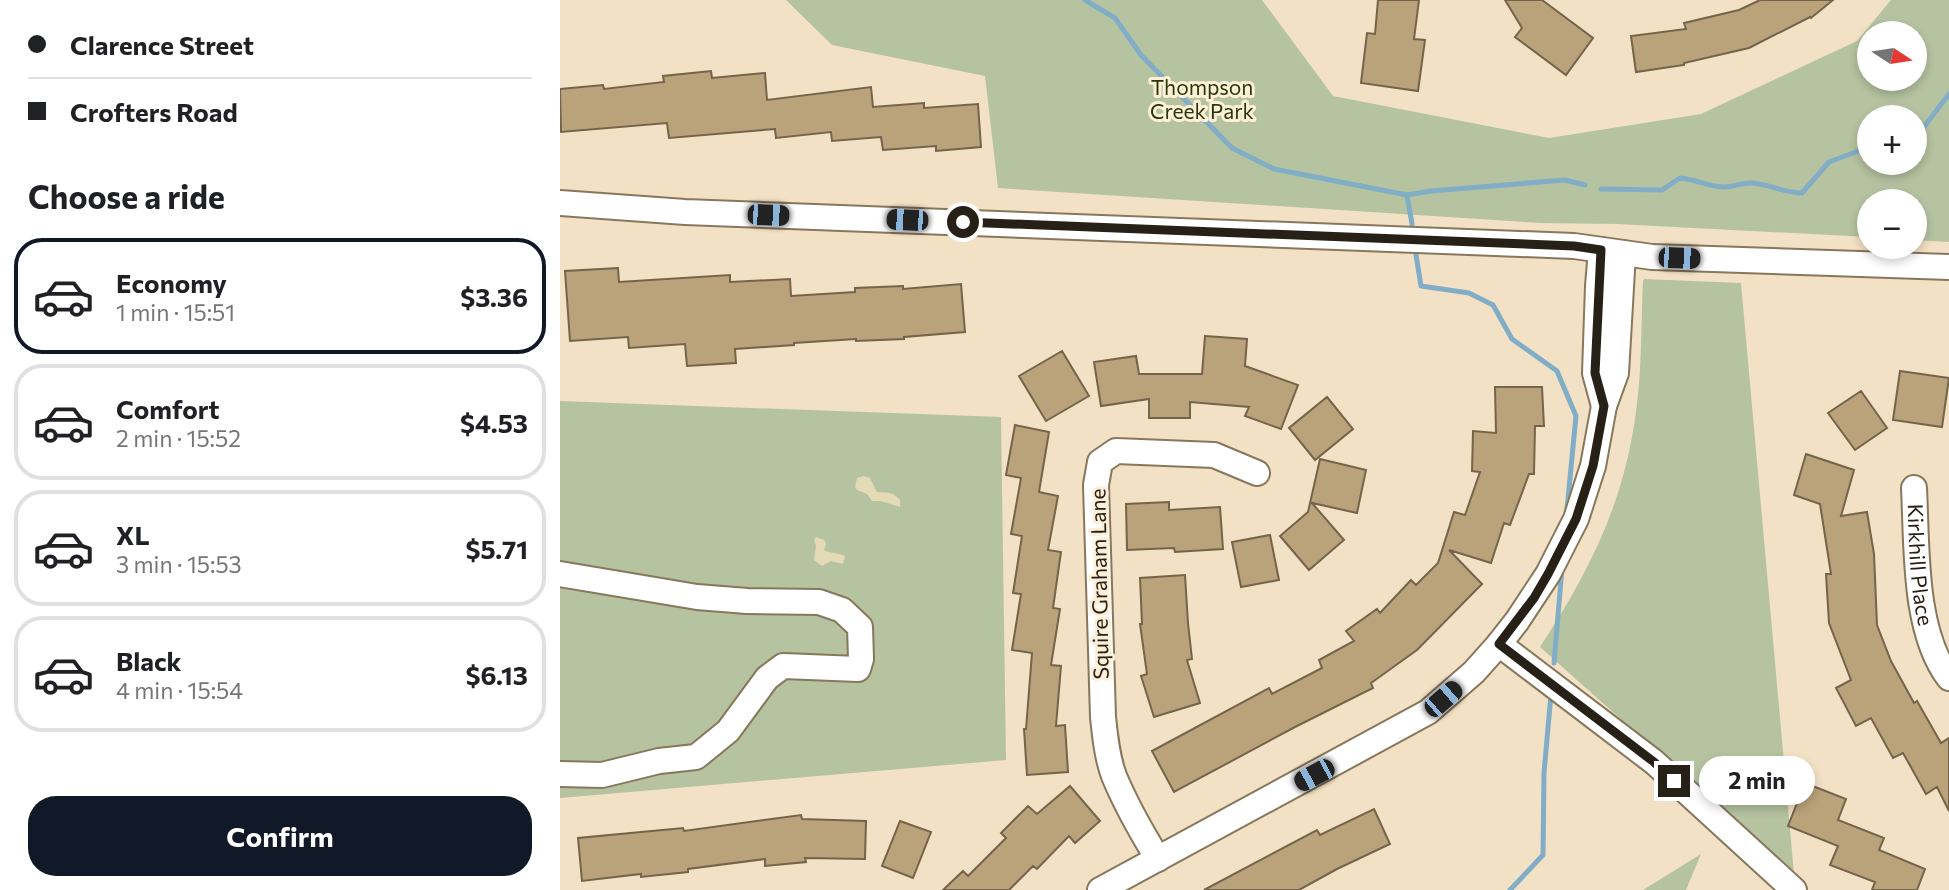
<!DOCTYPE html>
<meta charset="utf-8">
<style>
body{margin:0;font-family:Commissioner,sans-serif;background:#f2f2f2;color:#202124;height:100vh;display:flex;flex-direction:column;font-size:26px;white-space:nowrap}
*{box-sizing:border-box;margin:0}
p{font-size:23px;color:#757577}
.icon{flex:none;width:38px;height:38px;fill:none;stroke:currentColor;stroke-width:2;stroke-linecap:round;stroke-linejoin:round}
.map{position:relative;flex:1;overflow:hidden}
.side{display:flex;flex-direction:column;background:#fff;width:560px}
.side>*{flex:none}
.banner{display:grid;align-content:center;height:154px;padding:0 28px;background:#fff}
.needle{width:46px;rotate:102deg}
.controls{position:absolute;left:1297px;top:21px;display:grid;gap:14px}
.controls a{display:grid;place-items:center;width:70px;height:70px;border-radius:50%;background:#fff;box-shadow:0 4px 10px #0003;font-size:35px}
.end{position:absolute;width:32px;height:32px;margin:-16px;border:9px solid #272016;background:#fff;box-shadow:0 0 0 4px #fff}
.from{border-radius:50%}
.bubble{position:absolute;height:49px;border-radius:24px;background:#fff;box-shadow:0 4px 10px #0003;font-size:23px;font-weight:700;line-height:49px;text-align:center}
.car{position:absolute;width:21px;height:42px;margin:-21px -10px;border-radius:9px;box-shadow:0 0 5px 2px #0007;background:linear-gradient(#222 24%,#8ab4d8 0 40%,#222 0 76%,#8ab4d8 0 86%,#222 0)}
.banner b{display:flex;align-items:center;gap:24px;height:66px;font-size:26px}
.banner b+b{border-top:2px solid #e0e0e0}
.banner i{width:18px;height:18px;background:#202124}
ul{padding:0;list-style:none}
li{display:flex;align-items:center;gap:21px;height:116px;margin:0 14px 10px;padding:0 14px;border:4px solid #e0e0e0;border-radius:28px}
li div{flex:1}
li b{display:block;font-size:26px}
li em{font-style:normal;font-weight:700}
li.active{border-color:#111827}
li>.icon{width:63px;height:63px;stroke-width:1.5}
h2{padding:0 28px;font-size:32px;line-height:84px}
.cta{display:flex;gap:14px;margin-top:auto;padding:14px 28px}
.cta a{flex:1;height:80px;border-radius:28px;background:#111827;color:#fff;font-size:28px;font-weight:700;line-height:80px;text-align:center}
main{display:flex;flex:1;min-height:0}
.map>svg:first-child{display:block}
.green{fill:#b5c3a1;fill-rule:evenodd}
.sand{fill:#e4dab5}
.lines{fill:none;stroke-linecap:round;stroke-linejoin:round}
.stream{stroke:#81adc7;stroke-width:5}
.building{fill:#baa27b;stroke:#74644b;stroke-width:2}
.minor-casing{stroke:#87775d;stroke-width:28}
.minor{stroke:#fff;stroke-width:24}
.route{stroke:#272016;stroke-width:9}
.labels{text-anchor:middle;stroke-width:6;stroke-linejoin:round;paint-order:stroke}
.park-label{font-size:21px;fill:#283707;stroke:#fdefd8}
.street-label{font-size:21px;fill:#272016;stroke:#fdefd8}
</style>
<main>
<section class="side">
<div class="banner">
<b><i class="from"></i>Clarence Street</b>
<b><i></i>Crofters Road</b>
</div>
<h2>Choose a ride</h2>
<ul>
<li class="active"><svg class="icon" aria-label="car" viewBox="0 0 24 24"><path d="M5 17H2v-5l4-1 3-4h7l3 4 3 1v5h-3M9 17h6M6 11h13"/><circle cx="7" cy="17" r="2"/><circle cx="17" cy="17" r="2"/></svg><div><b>Economy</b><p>1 min · 15:51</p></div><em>$3.36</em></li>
<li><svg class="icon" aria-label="car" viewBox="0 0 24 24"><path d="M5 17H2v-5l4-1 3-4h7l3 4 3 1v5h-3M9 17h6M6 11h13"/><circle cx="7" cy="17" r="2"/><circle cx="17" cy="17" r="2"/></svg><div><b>Comfort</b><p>2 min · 15:52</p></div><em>$4.53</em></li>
<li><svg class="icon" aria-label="car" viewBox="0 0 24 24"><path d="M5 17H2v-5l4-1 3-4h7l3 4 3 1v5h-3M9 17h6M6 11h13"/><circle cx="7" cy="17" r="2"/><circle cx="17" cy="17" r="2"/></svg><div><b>XL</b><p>3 min · 15:53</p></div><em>$5.71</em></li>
<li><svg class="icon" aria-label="car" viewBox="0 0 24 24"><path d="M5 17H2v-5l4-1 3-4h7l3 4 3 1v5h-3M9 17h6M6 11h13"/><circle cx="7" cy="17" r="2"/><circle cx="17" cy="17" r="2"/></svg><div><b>Black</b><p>4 min · 15:54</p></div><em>$6.13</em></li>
</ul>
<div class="cta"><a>Confirm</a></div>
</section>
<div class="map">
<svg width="1389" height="890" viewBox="0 0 1389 890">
<rect width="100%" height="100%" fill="#f3e1c5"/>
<path class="green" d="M226,0h476l71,96 216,42 152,-24 156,-73 34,-41h58v242l-34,-2 -1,-39h-45v36l-252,-13 -76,-1 -543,-35 -13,-112 -153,-31zM1354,33v46h-45v-46zM1309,117h45v46h-45z
M1084,279l97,4 53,591 -254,-227c51,-78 86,-148 97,-243 5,-40 4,-82 6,-123z
M0,401l441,16 5,343 -446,38z
M1141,854l-15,36h-43z"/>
<path class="sand" d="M304,476l6,2 7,14c11,1 15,-1 23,8v7l-19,-6h-9l-5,-7 -10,-4 -2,-3 2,-9z
M256,537l8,3 2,4 -2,6c6,4 14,2 21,6l-2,8 -12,-3 -9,5 -8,-6 2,-14 -2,-6z"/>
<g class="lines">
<path class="stream" d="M525,0l30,18 26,37 91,93 42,21 133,26 24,-4 134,-11 20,5
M1354,134l6,-2 29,-38
M1041,189l61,1 18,-12c15,1 30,9 44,9 10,0 19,-5 28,-4 17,1 32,10 50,10l27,-31 40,-15
M847,195l5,29
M856,255l5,31 48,7 24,12 19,34 45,32 19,45 -9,93
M994,663l8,-95
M950,890l33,-35 1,-82 7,-79"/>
</g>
<path class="building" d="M818,0h41l-5,39 11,1 -7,51 -57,-8 6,-50 8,1z
M945,0h37l51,38 -27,37 -51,-38 7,-9z
M1200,0h73l-22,18 -1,-1 -61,31 -65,15v2l-48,7 -5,-36 55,-7 -2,-6 55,-13z
M151,71l1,7 53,-5 2,27 104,-13 2,20 51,-4v5l54,-4 3,43 -45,4v-5l-53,4 -2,-13 -49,4 -1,-9 -55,6 -1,-9 -106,9 -2,-15 -106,9 -1,-43 43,-4 1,4 60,-7 -1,-6z
M58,268l1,14 111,-7v7l60,-3 1,17 64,-4v-4l48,-2v3l58,-5 4,48 -61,5v2l-48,2v-2l-62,4v2l-59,4 1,14 -49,3 -2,-22 -56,4 -1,-11 -58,4 -5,-70z
M645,336l42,3 -2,27 53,19 -17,44 -36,-13 4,-9 -59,-5v16h-41v-19l-48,7 -7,-44 42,-6 3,18h63z
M502,351l27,45 -43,25 -27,-45z
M1340,371l49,7 -7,49 -49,-7z
M935,387h47l2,39h-9l-1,48h-5l-19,51 -6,-2 -13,40 -42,-13 33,34 -65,66 -46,33 2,5 -78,39 -121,65 -22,-41 117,-63 3,6 50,-26 -3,-8 35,-19 -8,-10 31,-22 3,4 31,-33 5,5 22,-22 16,-51 11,3 15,-43 -8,-1 1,-40 23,2z
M1301,391l26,37 -32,22 -27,-37z
M767,397l26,32 -38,31 -26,-32z
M455,425l34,7 -10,60 19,4 -10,54 13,2 -8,56 7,1 -9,56 10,1 -5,60 9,-1 3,47 -41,3 -3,-46h2l6,-76 -20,-3 9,-56 -8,-1 9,-57 -11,-2 10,-56 -15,-3z
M1246,454l48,16 -13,46 26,-4 7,42 3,71 14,36 23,42 3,-2 24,42 8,-5v73l-12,-24 -11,7 -23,-41 -10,5 -22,-40 -15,8 -20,-38 15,-8 -22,-57 -3,-49h5l-11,-70 -26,-9z
M760,459l46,11 -9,43 -45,-10 32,37 -35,30 -29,-34 28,-24z
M609,502v8l51,-3 3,42 -48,3 -1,-4 -47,2 -1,-46z
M710,535l9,45 -38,7 -9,-45z
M625,575l3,48 4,36 -5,1 13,43 -46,14 -13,-41 6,-2 -7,-50h2l-2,-46z
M1245,783l41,16 -8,21 46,18 -5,12 46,19 -8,21h-45l3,-8 -45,-17 8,-19 -50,-20z
M510,786l30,35 -25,22 -6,-7 -32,33 -4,-3 -24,24h-66l20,-19 5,5 38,-38 -5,-5 27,-27 9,8z
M814,809l16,35 -53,25 -38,21h-95l113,-60 3,5z
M241,815l1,4 64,2 -1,38 -60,-1 1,4 -41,4v-7l-77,10v3l-47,5v-3l-59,7 -4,-43 105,-10 1,3z
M340,821l31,11 -18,46 -31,-12z"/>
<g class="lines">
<g class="minor-casing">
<g id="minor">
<path d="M0,203l125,9 889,34 78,11 297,10"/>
<path d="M1041,250l-3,36 -3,87 9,33"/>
<path id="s1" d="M1354,488c3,57 -1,143 35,190"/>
<path d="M0,574l137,23 50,4 72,1 23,8 18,17 1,32 -3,10 -75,-3 -16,12 -39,53 -32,26 -37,4 -57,14 -42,-1"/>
<path d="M939,644l155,118 140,128"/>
<path d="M598,859c-16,-26 -32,-54 -44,-83 -7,-19 -9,-40 -11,-59l-7,-232 4,-23 16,-11 98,4 43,18"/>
<path d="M540,890l328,-178 46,-40 25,-28 18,-23 31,-47 28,-55 17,-53 11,-60 12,-33 7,-120"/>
</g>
</g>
<use href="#minor" class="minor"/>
</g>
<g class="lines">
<path class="route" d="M403,222l611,24 27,4 -6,123 9,33 -11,60 -17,53 -28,55 -14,24 -35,46 155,118 20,19"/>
</g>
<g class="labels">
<g class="park-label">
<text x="642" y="95">Thompson<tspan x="642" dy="24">Creek Park</tspan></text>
</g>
<g class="street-label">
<text dy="7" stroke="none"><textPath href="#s1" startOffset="77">Kirkhill Place</textPath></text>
<text transform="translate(540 584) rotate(-91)" y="7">Squire Graham Lane</text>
</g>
</g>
</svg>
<div class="controls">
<a><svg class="needle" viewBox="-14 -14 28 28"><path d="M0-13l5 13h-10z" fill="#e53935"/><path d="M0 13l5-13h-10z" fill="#757577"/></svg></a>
<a>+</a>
<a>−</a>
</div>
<i class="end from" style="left:403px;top:222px"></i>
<i class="end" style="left:1114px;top:781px"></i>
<div class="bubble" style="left:1139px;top:756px;width:116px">2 min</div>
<i class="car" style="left:208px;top:215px;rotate:92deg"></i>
<i class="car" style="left:347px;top:220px;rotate:272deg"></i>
<i class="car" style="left:1119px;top:258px;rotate:92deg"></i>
<i class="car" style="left:883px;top:699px;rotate:49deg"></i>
<i class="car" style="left:754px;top:775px;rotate:242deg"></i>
</div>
</main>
